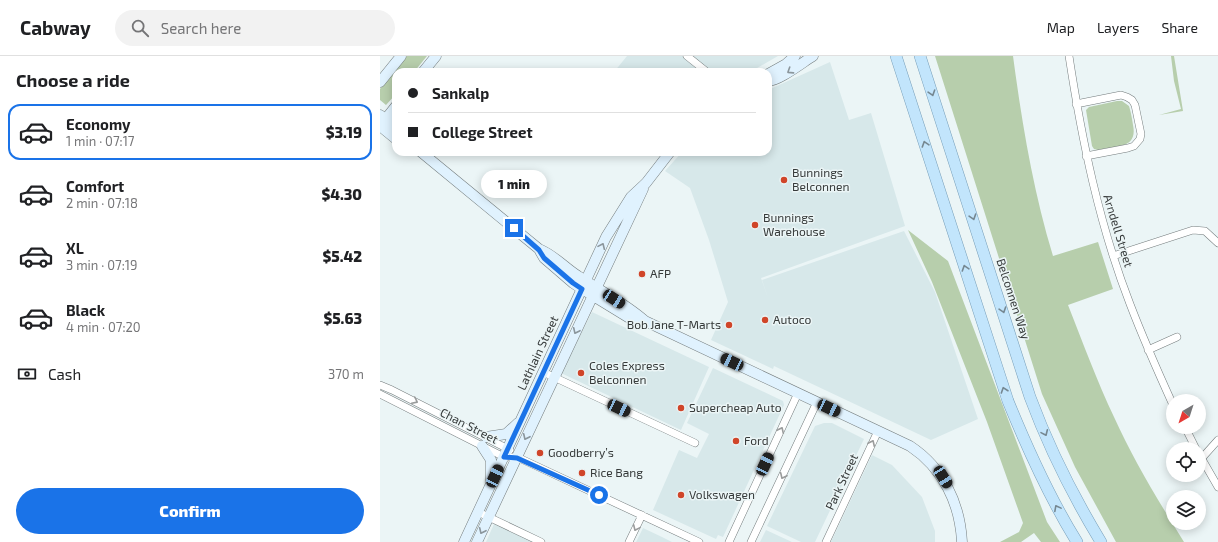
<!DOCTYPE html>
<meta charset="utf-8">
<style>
body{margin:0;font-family:"Exo 2",sans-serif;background:#f2f2f2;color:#202124;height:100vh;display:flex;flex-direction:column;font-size:15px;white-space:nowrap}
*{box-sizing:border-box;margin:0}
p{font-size:13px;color:#757577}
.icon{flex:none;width:22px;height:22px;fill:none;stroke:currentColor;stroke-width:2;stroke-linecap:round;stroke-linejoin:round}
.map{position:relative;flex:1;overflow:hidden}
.side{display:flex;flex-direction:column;background:#fff;width:380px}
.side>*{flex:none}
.top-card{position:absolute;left:12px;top:12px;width:380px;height:88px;border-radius:12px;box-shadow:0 2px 10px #0003;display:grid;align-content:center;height:88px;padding:0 16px;background:#fff}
.needle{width:26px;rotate:219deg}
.buttons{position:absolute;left:786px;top:338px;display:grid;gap:8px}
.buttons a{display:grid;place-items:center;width:40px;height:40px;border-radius:50%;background:#fff;box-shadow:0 2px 10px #0003;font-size:20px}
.end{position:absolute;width:18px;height:18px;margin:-9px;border:5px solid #1a73e8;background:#fff;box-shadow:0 0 0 2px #fff}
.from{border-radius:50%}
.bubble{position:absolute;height:28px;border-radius:14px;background:#fff;box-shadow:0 2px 10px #0003;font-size:13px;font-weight:800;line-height:28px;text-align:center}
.car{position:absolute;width:12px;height:24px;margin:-12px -6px;border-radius:5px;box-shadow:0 0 3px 1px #0007;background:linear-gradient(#222 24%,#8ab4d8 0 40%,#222 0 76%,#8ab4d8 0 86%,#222 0)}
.top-card b{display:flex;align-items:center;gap:14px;height:38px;font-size:15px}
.top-card b+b{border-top:1px solid #e0e0e0}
.top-card i{width:10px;height:10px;background:#202124}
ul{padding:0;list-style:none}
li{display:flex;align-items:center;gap:12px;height:56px;margin:0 8px 6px;padding:0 8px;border:2px solid transparent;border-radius:12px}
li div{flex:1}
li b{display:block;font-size:15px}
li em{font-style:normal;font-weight:800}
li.current{border-color:#1a73e8}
li>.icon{width:36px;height:36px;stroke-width:1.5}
h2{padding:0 16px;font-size:18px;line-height:48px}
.pay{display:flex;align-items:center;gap:10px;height:44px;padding:0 16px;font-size:15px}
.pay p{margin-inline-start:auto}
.cta{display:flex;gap:8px;margin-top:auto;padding:8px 16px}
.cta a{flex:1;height:46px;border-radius:24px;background:#1a73e8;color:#fff;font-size:16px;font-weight:800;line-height:46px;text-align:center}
header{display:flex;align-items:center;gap:24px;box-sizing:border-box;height:56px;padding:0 20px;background:#fff;border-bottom:1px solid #e0e0e0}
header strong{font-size:19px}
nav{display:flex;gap:22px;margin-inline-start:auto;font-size:14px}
.search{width:280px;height:36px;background:#f2f2f2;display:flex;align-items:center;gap:10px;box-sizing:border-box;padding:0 14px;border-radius:22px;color:#757577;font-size:15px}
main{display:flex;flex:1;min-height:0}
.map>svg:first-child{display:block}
.built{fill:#d7e8ea}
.green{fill:#b7ceac}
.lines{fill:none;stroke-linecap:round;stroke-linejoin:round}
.street-casing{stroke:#747c7d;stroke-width:8}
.secondary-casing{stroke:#747c7d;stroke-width:11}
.primary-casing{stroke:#769db7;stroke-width:12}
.street{stroke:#fff;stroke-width:7}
.secondary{stroke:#e0f2fe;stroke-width:10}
.primary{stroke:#c2e5fc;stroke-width:11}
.oneway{stroke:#8b969c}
.oneway2{stroke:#758791}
.oneway3{stroke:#9a9c9c}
.route{stroke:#1a73e8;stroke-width:5}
.poi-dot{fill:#d04529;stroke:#ebf5f6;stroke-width:1.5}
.labels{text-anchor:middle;stroke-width:3;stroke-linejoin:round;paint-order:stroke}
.poi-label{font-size:12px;fill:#363a3a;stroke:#ebf5f6;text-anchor:start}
.street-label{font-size:12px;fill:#363a3a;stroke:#ebf5f6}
</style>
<header>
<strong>Cabway</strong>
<div class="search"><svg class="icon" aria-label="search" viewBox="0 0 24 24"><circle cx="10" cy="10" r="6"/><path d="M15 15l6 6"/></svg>Search here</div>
<nav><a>Map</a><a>Layers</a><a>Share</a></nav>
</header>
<main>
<section class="side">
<h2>Choose a ride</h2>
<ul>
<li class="current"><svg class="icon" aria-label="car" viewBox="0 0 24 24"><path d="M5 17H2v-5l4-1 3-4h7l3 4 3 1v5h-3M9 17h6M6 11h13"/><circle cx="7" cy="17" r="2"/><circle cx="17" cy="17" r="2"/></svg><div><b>Economy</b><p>1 min · 07:17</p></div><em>$3.19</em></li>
<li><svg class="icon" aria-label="car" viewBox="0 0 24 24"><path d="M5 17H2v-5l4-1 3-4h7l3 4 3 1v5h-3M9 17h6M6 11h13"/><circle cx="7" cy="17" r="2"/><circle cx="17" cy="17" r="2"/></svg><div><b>Comfort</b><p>2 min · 07:18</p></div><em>$4.30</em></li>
<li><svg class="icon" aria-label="car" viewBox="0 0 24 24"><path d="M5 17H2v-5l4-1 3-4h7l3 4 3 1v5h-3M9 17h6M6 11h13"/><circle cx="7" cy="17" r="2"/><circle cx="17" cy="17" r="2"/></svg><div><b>XL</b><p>3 min · 07:19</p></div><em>$5.42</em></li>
<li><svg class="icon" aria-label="car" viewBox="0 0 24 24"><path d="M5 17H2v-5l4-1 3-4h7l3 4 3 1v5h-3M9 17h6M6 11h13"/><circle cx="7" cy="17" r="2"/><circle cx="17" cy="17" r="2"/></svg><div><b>Black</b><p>4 min · 07:20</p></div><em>$5.63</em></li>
</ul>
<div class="pay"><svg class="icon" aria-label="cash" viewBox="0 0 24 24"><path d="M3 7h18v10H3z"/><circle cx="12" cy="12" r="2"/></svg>Cash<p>370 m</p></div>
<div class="cta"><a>Confirm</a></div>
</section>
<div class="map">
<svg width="838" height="486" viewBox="0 0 838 486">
<rect width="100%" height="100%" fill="#ebf5f6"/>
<path class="built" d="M247,0h151l-28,16h-136z
M450,6l19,58 22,-7 34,113 -144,52 7,20 -6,-18 142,-49 31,61 43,127 -47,21 -140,-66 -17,-8 -1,3 -62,-29 17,-38 -19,-62 -19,-52 -25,-17 17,-19h86v-62z
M212,256l117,55 -28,63 -120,-57z
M333,312l70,33 1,4 -61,132 -5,-2 -2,4 -63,-29 26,-60 18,8 12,-24 -22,-11z
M444,367h8l32,16 -49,103h-14l-34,-16 48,-100z
M492,399l20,10 30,32 13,34v11h-104z
M114,468l40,18h-48z
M263,472l19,9 10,5h-36z
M386,474l26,12h-32z"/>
<path class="green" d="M27,0h20l-13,16h-18v22l-10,11 -6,-5v-11z
M555,0h78c9,67 20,134 40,200l45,-14 15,47 -45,16c15,38 29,76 46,112 20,44 45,85 70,125h-68l-41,-75 -33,-73z
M791,0h3l9,55 -24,4 22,-6 -7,-28z
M737,45h5l7,5c2,6 3,13 4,19 5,24 -17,21 -35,25l-4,-1 -2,-3 -6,-36 3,-3z
M528,174l40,31 99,261 13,20h-19l-7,-9 -13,9h-21l19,-10 4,-9 -36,-101 -55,-140z"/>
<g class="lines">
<g class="street-casing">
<path id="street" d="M307,0l20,16
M689,0c13,85 30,168 61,248 13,34 28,68 43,101
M696,48l45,-9 6,2 5,3 3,5 6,29 -1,5 -6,7 -6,2 -42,8
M733,200l80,-26 12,1 13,12
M768,294l29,-13
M163,316l152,71
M0,329l12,5 118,60
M0,338l124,63h13l182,85
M805,371l11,22
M819,398l19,33
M821,403l17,-19
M98,456l63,30
M249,486l13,-27
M349,486l69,-149
M371,486l66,-140
M446,486l52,-111"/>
</g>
<g class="secondary-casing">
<path id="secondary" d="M43,16l13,-16
M388,18l18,-10 9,-8
M388,25c11,0 35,-19 45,-25
M0,26l21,-26
M0,59l16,13
M0,70l16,-20
M0,70l16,13
M41,96l118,97c15,6 25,18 39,27 22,15 47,27 67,45l265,125c33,22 50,57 52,96
M160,195l4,7 29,25 9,6 49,30 14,2
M106,381l20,-3 12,-11
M102,390l9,14v20
M84,486l142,-305 25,-40 15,-14 24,-31
M97,486l166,-353"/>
</g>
<g class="primary-casing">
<path id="primary" d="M516,0l112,345c20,49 41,96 69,141
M540,0l110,341c19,51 43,99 71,145"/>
</g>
<use href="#street" class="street"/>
<use href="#secondary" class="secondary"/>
<use href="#primary" class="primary"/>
</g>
<defs><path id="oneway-chevron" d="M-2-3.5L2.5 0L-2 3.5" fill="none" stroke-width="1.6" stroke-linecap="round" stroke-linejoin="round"/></defs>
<g class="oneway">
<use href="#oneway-chevron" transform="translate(410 15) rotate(147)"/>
<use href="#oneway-chevron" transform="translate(222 190) rotate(-66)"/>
<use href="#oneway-chevron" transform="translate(196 275) rotate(115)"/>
<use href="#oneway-chevron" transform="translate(146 381) rotate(115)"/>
<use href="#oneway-chevron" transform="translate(102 475) rotate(115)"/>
</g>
<g class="oneway2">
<use href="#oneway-chevron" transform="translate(552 37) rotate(72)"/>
<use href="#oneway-chevron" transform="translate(545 88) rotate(-108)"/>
<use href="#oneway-chevron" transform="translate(593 161) rotate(72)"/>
<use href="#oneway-chevron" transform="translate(585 212) rotate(-108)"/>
<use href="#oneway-chevron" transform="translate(623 254) rotate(72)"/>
<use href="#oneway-chevron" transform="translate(624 334) rotate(-109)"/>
<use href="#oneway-chevron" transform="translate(665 377) rotate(66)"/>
<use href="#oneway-chevron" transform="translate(677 452) rotate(-118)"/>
</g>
<g class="oneway3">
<use href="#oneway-chevron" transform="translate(35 345) rotate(26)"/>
<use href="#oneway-chevron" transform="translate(401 374) rotate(-65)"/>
<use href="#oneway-chevron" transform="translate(492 387) rotate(-65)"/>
<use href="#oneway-chevron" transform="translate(403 420) rotate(115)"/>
<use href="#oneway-chevron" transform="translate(256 472) rotate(114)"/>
</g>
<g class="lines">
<path class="route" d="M134,172l25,22 5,8 29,25 9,6 -78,168 13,1 82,37"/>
</g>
<g class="poi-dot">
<circle cx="404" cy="124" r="4"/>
<circle cx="375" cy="169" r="4"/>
<circle cx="262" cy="218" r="4"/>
<circle cx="385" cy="264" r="4"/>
<circle cx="349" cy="269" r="4"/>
<circle cx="201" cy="317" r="4"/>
<circle cx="301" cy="352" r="4"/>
<circle cx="356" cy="385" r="4"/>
<circle cx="160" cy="397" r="4"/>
<circle cx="202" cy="417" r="4"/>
<circle cx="301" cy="439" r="4"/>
</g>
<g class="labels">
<g class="poi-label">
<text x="412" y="121">Bunnings<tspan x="412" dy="14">Belconnen</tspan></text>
<text x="383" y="166">Bunnings<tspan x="383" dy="14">Warehouse</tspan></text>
<text x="270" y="222">AFP</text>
<text x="393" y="268">Autoco</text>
<text x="341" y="273" text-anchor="end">Bob Jane T-Marts</text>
<text x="209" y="314">Coles Express<tspan x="209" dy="14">Belconnen</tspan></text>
<text x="309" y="356">Supercheap Auto</text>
<text x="364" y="389">Ford</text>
<text x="168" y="401">Goodberry’s</text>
<text x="210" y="421">Rice Bang</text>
<text x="309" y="443">Volkswagen</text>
</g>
<g class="street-label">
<text transform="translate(738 175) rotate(73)" y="4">Arndell Street</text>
<text transform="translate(633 243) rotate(72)" y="4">Belconnen Way</text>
<text transform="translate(158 297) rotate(-65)" y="4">Lathlain Street</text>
<text transform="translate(89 370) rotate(27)" y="4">Chan Street</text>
<text transform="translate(462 426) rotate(-65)" y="4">Park Street</text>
</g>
</g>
</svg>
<div class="buttons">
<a><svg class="needle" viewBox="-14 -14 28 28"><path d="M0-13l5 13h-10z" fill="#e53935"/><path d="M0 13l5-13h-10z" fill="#757577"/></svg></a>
<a><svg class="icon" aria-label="locate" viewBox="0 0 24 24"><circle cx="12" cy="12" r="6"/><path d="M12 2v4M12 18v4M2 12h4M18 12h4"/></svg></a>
<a><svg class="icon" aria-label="layers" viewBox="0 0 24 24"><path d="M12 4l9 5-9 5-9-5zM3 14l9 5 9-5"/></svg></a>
</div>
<i class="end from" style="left:219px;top:439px"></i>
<i class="end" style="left:134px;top:172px"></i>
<div class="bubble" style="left:101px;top:114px;width:66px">1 min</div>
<i class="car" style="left:234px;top:243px;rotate:123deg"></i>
<i class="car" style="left:352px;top:306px;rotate:295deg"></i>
<i class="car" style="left:239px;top:352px;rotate:115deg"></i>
<i class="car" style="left:449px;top:352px;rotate:115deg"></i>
<i class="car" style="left:385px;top:408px;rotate:25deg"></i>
<i class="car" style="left:115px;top:420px;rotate:25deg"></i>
<i class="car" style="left:563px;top:421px;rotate:148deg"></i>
<div class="top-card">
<b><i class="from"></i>Sankalp</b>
<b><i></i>College Street</b>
</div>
</div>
</main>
